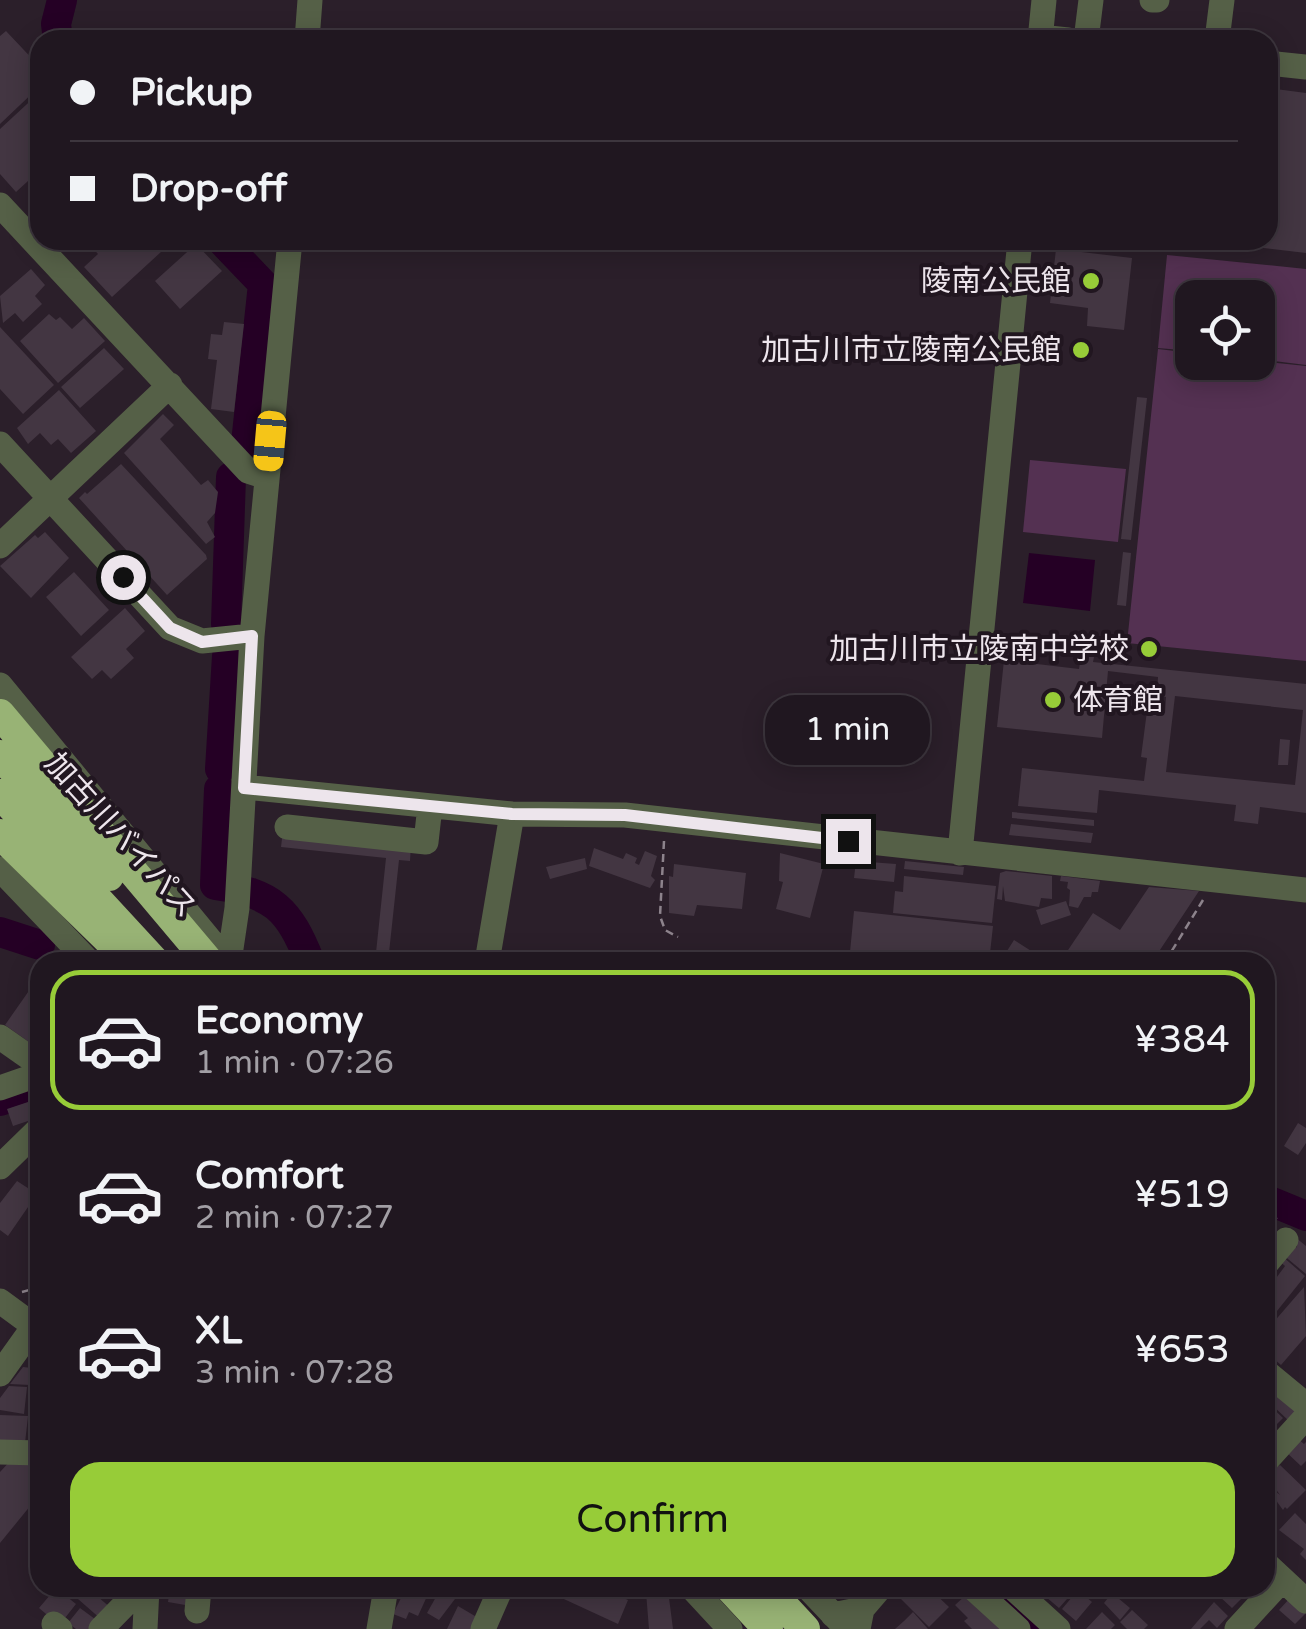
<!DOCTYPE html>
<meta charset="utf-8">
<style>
body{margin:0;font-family:"Varela Round","Noto Sans JP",sans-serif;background:#2d242d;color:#f1f3f6;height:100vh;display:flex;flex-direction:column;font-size:38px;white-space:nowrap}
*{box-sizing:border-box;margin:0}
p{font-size:32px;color:#a29fa5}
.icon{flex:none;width:55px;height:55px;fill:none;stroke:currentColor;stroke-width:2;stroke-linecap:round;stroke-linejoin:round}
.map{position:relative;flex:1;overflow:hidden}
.sheet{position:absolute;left:30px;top:952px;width:1245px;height:645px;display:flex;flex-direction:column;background:#201720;border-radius:30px;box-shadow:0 5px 25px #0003,0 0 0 2px #3d363e}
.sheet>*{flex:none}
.top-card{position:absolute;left:30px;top:30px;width:1248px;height:220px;border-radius:30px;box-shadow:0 5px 25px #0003,0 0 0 2px #3d363e;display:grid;align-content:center;height:220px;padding:0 40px;background:#201720}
.controls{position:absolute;left:1175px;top:280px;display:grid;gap:20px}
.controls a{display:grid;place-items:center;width:100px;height:100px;border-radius:20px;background:#201720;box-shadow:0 5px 25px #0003,0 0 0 2px #3d363e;font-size:50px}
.end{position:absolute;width:45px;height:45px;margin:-22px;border:12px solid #ede5ec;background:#111;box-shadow:0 0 0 5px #111}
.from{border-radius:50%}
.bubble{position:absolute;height:70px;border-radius:30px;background:#201720;box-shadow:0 5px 25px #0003,0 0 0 2px #3d363e;font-size:32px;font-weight:600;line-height:70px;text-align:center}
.car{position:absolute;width:30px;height:60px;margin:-30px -15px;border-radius:12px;box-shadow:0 0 8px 2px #0007;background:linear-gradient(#f5c518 24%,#345 0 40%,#f5c518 0 76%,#345 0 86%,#f5c518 0)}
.top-card b{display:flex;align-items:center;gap:35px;height:95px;font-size:38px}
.top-card b+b{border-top:2px solid #3d363e}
.top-card i{width:25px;height:25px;background:#f1f3f6}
ul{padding:18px 0 0;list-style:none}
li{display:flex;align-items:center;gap:30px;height:140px;margin:0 20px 15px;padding:0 20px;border:5px solid transparent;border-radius:30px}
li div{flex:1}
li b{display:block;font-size:38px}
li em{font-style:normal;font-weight:600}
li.active{border-color:#97cc38}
li>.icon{width:90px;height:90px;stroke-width:1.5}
.action{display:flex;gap:20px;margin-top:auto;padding:20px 40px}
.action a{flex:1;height:115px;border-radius:30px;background:#97cc38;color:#111;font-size:40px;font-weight:600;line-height:115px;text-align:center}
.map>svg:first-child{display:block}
.green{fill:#543152}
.water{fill:#250025}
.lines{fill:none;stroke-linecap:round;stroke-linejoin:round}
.river{stroke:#250025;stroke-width:30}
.building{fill:#433642;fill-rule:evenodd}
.path{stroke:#8d838c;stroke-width:2.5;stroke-dasharray:8 5;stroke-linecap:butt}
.minor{stroke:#556047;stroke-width:25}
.highway{stroke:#98b375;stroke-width:30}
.route{stroke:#ede5ec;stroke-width:12}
.poi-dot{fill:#97cc38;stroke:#211620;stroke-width:4}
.labels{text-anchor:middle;stroke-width:8;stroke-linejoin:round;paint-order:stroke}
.poi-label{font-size:30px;fill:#ede5ec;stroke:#211620;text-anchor:end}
.street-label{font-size:30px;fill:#ede5ec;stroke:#211620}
</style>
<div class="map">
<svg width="1306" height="1629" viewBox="0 0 1306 1629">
<rect width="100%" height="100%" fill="#2b1f2a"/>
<path class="green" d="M1167,255l139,14v96l-48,-6v-61h-66v53l-34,-3z
M1158,349l34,4v9l66,-1 48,5v295l-179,-18z
M1030,460l96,9 -8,73 -95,-10z"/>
<path class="water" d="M1029,553l66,7 -5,51 -67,-8z"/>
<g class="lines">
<path class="river" d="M58,40l-2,-16 6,-24
M221,240l42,44 -17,159
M226,624l5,-147
M220,769l7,-113
M219,789l-4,96c58,8 74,24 95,77
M0,932l40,13
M0,1101l40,-13
M1265,1199l41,17
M995,1588l39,36"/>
</g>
<path class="building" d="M6,31l34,36v19l-40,38v-88z
M1268,88l38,5v160l-93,-11 55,-2z
M40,92v78l-24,22 -16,-18v-45z
M97,240h77l-62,57 -28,-30 14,-13 -7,-8z
M196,244l26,27 -42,38 -25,-28z
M1056,249l76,9 -8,72 -37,-4 1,-18 -38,-5z
M31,269l14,16 -10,11 7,8 -19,18 -8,-9 -12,10 -3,-27z
M49,314l7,6 4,-3 12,12 12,-11 21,23 -47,42 -38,-42z
M224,322l20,2 -10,88 -23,-3 6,-49 -9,-1 3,-25 11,1z
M0,327l54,58 -31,29 -23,-25z
M104,348l20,21 -44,39 -19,-21z
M59,390l37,41 -25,22 -13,-14 -7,6 -11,-12 -12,11 -11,-16z
M1137,397l10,1 -16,142 -10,-1z
M163,414l11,11 -14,14 41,46 7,-5 10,12 -3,21 -8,9 8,15 -9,7 -82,-91z
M121,464l85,91 1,4 -40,36 -88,-97 6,-6 2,2z
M45,532l24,26 -38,40 -31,-32 35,-31 3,3z
M1123,552l8,1 -5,53 -9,-1z
M74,572l35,38 -28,26 -35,-39z
M125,608l20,23 -19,18 8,9 -23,21 -9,-9 -10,9 -21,-22z
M1082,650l13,2 -2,10 213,22v129l-46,-6 -2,17 -24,-3 2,-16 -137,-15 -2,23 -79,-7 4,-38 122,13 3,-23 -6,-1 6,-46 18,2 1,-16 -9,-2 1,-18 -50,-6 -6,67 -105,-11 7,-67 75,9zM1175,696l128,14 -8,75 -129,-13z
M1280,739l10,1 -2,25h-10z
M1012,812l82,8v6l-82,-8z
M1011,824l82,9 -2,10 -82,-8z
M283,830l128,14 -1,17 -11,-1 -11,102h-13l11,-104 -105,-11z
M594,848l29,11 3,-6 11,5 -2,5 4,2 6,-14 12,5 -6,20 4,4 -5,8 -61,-22z
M780,853l44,11 -14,54 -34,-9 7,-27 -4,-1z
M585,858l2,11 -37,10 -4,-12z
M856,861l40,3 -2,18 -40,-4z
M905,861l59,6 -1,8 -59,-6z
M674,864l72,9 -4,36 -45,-4 -3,11 -25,-3v-37l4,1z
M1006,871l46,5v23l-11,-1 -2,9 -34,-6 -2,-15 -1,14 -5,-1 3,-26z
M904,876l92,10 -4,37 -99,-10 2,-22 8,1z
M1061,876l39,5 -2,11h-6l-1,5h-7l-6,11 -9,-2 1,-16 -3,-2 1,-6 -8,-1z
M1149,887l50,4 -47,71h-92l33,-49 27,17z
M1066,901l5,14 -30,10 -5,-15z
M854,911l139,15 -4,36h-46v-2l-18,-2 -1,4h-75z
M1014,940l25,16 3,-4 13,8 -55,2z
M40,975v52l-11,15 -24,-17z
M40,1098v19l-27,9 -6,-17z
M1298,1123l8,5v15l-8,12 -14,-9z
M17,1181l20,13 -29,42 -8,-6v-27z
M1295,1237l11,9v28l-24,-20 15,-7z
M1282,1256l23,20 -40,50v-53l9,8 11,-15 -7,-6z
M1304,1287l2,49 -25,29 -16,-14v-19z
M23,1367l9,1 -2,17 -20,-1z
M9,1386l18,1 -3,27 -24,-4v-12z
M1277,1391l21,22 -8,9 -22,-21z
M1265,1401l18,17 -11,11 -7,-6z
M0,1415l28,1 -3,27 -25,-2z
M1298,1439l6,5 2,-2v19l-5,5 -16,-15z
M12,1459h11l7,6 4,-5 6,-1v35l-40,49v-71z
M1280,1465l26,25 -19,19 -2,-2 -2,3 -8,-11 -10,10v-26l15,12 -15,-21z
M1295,1513l11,11v36l-6,-6 4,-5 -25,-19z
M56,1588l20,16 -11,14 -7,-6 -6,7 -13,-11z
M88,1588h20l-11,8 15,13 -10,11 -24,-21z
M170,1588h24l-3,18 -23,-4z
M406,1588h13l10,4 -11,24 -9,-4 -3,7 -13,-5z
M441,1588l17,7 -19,25 -12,-7z
M540,1588h61l27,12 -10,24z
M902,1588h27l20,19 -20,20 -33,-33z
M1054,1588h18l3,2 -16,18 -13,-11z
M1227,1588h14l6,5 -15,15 -13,-12z
M668,1590l5,39h-24l-3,-37z
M1078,1590l14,12 -16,19 -14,-12z
M1112,1593l18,15 -10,12 -16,-17z
M966,1595l38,34h-32l-8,-8 4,-3 -13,-13z
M1290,1598l16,15 -11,11 -16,-14z
M1214,1602l14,14 -11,12 -8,-8 -9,9h-9z
M458,1606l22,13 -6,10h-27z
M80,1608l19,14 -10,7h-13l-8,-6z
M1132,1610l16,15 -4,4h-17l-7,-7z
M913,1612l15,17h-33l9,-8z
M1102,1612l13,13 -4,4h-25z"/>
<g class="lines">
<path class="path" d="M664,841l-4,75 5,14 13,7
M1165,962l38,-62
M1265,1213l12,6
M22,1292l18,-5"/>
<path class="minor" d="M1152,0h5
M1040,37l28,3
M307,40l3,-40
M1040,40l4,-40
M1086,40l5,-40
M1217,40l5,-40
M1268,63l38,4
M0,205l248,266 19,6
M0,444l170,184 32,13 50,-5
M0,546l170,-161
M0,685l219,266
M244,787l268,27 113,1 681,75
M287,827l139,15 4,-36
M960,853l60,-613
M0,869l89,93
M229,962l8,-54 15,-272 38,-396
M487,962l25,-148
M0,1037l40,28
M0,1088l40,-14
M0,1167l40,-39
M1265,1265l21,-25
M0,1301l34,25
M1265,1371l41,34
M0,1374l40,-56
M0,1452l40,1
M1265,1462l41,-45
M1265,1563l41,38
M692,1588l38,41
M808,1588l39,41
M973,1588l45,41
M1013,1588l45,41
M862,1609l18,-21
M197,1611l2,-23
M833,1615l29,-6 -4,20
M54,1624l6,5
M101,1629l40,-41
M145,1629l2,-41
M379,1629l7,-41
M483,1629l18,-41
M1237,1629l45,-49"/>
<path class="highway" d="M0,714l209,248
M0,755l109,121
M0,794l155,168
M0,834l131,128
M730,1588l38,41
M767,1588l38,41"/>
</g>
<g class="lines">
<path class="route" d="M123,577l47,51 32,14 50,-6 -8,152 268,26 113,1 223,26"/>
</g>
<g class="poi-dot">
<circle cx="1091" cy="281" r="10"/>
<circle cx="1081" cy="350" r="10"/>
<circle cx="1149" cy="649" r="10"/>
<circle cx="1053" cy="700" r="10"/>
</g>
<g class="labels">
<g class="poi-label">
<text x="1071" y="291">陵南公民館</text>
<text x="1061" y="360">加古川市立陵南公民館</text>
<text x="1129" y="659">加古川市立陵南中学校</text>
<text x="1073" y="710" text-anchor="start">体育館</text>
</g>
<g class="street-label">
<text transform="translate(121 835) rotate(48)" y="10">加古川バイパス</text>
</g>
</g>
</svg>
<div class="controls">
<a><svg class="icon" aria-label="locate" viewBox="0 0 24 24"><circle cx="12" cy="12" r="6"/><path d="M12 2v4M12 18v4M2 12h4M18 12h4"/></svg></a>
</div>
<i class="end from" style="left:123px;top:577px"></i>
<i class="end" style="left:848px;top:841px"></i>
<div class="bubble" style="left:765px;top:695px;width:165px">1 min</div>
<i class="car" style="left:270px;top:441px;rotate:185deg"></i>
<div class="top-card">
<b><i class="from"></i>Pickup</b>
<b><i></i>Drop-off</b>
</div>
<section class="sheet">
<ul>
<li class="active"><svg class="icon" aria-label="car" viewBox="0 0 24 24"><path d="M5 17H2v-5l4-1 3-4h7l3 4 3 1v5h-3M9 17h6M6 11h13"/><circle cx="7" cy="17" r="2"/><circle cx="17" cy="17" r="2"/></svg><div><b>Economy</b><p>1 min · 07:26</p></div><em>¥384</em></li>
<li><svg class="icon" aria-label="car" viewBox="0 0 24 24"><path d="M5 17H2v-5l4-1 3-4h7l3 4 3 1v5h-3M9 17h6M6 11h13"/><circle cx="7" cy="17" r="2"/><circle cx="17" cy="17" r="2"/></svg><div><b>Comfort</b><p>2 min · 07:27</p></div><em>¥519</em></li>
<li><svg class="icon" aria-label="car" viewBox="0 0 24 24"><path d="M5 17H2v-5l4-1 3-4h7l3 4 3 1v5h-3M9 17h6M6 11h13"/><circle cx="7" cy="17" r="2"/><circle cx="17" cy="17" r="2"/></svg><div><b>XL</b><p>3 min · 07:28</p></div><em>¥653</em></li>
</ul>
<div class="action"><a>Confirm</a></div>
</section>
</div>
